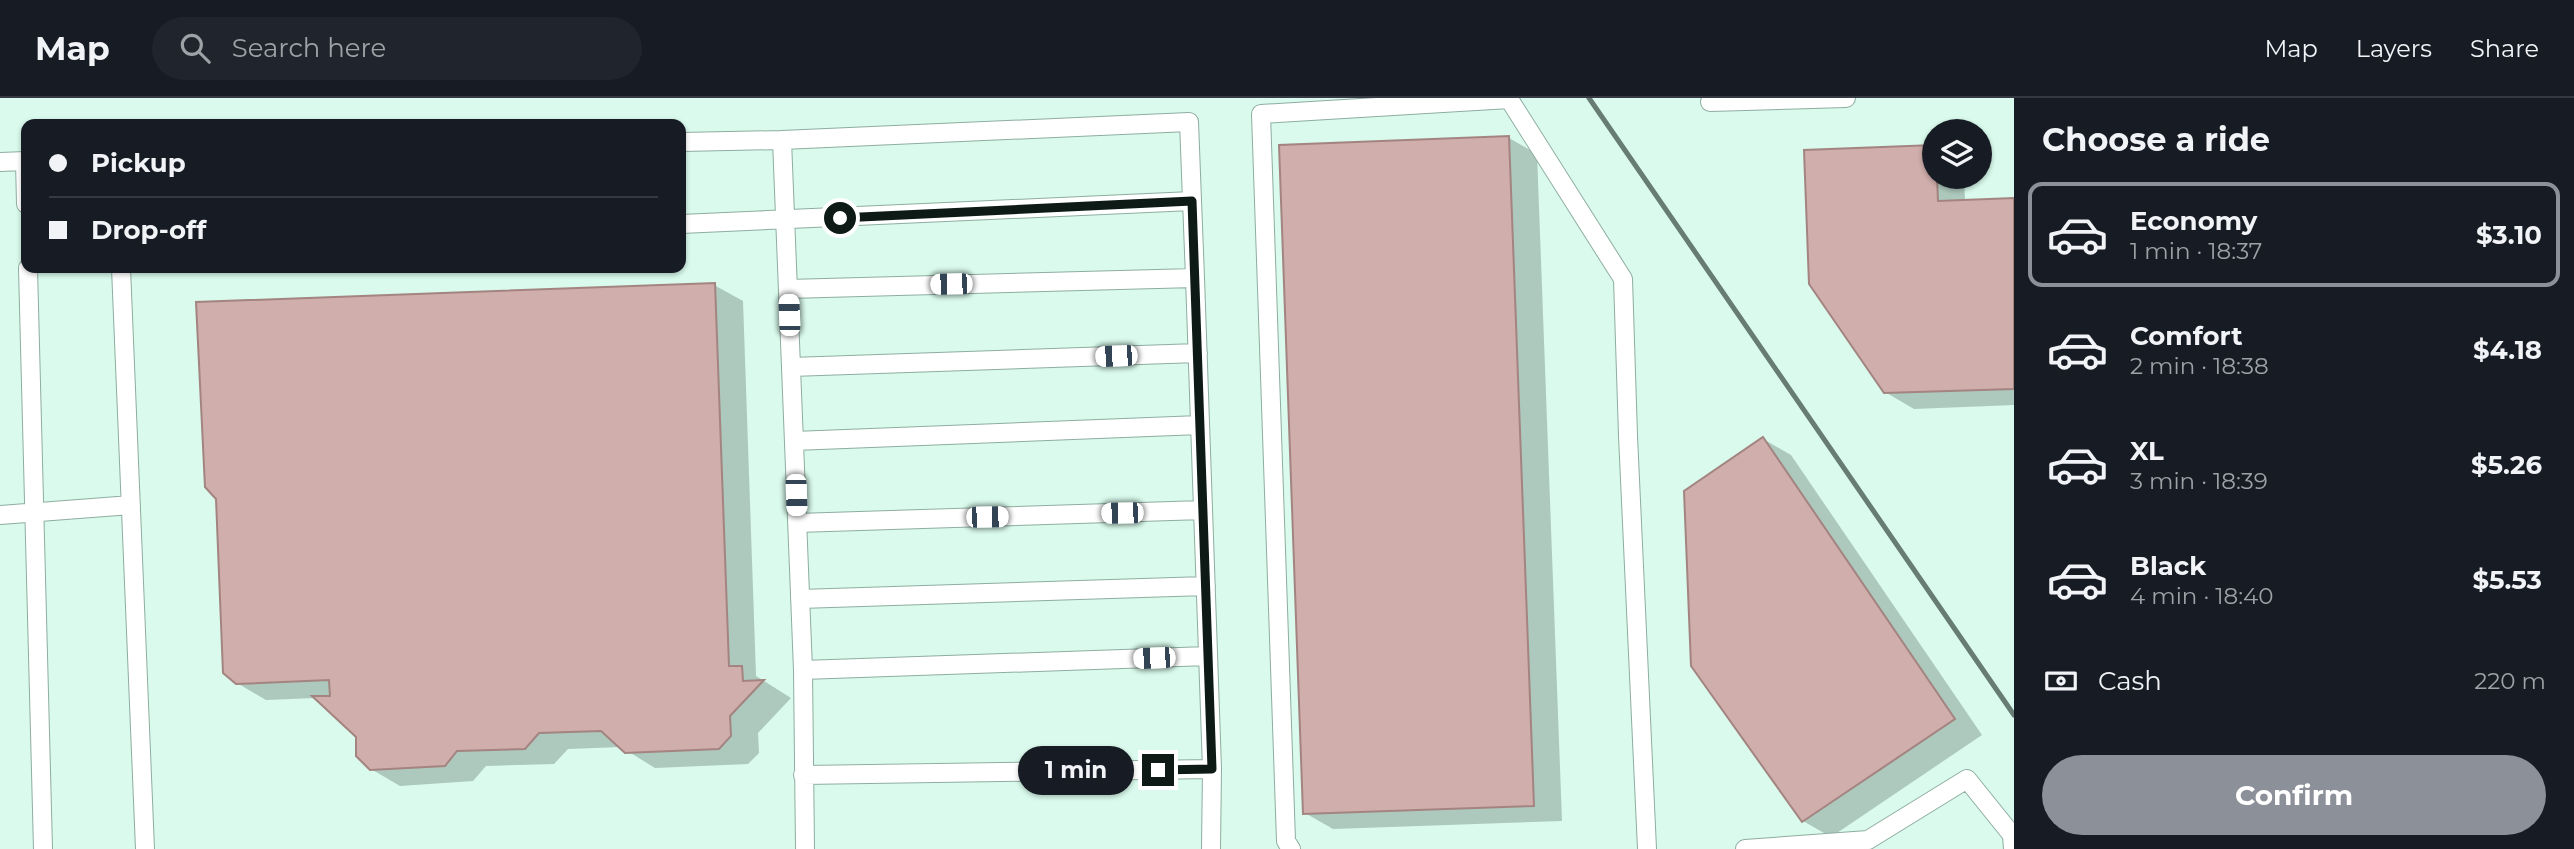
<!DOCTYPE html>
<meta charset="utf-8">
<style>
body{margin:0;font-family:Montserrat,sans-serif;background:#20242c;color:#f1f3f6;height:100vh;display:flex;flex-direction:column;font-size:26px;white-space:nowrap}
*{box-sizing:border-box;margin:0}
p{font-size:23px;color:#9ea1a6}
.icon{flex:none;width:38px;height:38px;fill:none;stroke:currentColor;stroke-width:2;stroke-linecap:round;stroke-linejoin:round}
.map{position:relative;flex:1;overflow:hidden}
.panel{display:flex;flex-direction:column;background:#171b24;width:560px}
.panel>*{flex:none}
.top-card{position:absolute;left:21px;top:21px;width:665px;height:154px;border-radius:14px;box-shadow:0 2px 5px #0004;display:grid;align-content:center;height:154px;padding:0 28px;background:#171b24}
.fabs{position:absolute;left:1922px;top:21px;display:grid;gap:14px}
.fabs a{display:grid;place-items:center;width:70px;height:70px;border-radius:50%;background:#171b24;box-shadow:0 2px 5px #0004;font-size:35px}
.end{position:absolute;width:32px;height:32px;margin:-16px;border:9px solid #0e1a15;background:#fff;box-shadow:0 0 0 4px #fff}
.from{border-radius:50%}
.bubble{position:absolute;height:49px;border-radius:24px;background:#171b24;box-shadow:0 2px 5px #0004;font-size:23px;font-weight:700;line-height:49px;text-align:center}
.car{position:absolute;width:21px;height:42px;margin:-21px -10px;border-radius:9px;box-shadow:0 0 5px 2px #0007;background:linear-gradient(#fff 24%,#345 0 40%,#fff 0 76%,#345 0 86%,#fff 0)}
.top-card b{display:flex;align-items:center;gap:24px;height:66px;font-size:26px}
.top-card b+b{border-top:2px solid #363941}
.top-card i{width:18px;height:18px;background:#f1f3f6}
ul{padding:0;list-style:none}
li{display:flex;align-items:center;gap:21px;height:105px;margin:0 14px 10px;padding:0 14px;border:4px solid transparent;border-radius:14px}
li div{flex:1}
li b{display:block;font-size:26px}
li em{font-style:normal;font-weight:700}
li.on{border-color:#8c9099}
li>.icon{width:63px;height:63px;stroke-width:1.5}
h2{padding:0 28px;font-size:32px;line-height:84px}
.pay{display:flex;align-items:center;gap:18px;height:77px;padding:0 28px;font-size:26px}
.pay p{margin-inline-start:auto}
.primary-button{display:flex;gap:14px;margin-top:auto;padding:14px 28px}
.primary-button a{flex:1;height:80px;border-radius:42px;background:#8c9099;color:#fff;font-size:28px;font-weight:700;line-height:80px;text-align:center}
header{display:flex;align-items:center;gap:42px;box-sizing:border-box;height:98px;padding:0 35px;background:#171b24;border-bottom:2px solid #363941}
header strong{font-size:33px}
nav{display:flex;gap:38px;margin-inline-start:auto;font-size:24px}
.search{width:490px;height:63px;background:#20242c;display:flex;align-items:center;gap:18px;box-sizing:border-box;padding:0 24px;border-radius:38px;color:#9ea1a6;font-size:26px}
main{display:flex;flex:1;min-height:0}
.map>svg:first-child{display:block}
.shadow{fill:#0003}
.building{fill:#cfaeab;stroke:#a38481;stroke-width:2}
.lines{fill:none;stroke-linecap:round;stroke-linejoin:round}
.service-casing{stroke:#8eada0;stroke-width:20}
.service{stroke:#fff;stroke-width:18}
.rail{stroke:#677c73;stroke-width:5}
.route{stroke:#0e1a15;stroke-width:9}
</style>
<header>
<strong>Map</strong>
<div class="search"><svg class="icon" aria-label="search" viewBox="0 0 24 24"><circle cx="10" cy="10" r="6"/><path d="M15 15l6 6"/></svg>Search here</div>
<nav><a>Map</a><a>Layers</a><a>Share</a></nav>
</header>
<main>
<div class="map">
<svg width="2014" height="751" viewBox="0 0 2014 751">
<rect width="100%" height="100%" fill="#d9faec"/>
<path class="shadow" d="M1509,40l28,16 25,667 -229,8 -28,-16z
M1934,79h30l1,24 49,-1v205l-100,4 -29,-17z
M714,187l29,16 13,375 35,22 -33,35 1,20 -11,11 -93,4 -34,-21 -53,2 -14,15 -68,2 -13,15 -73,5 -29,-17 -14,-32 -41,-39 -50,2 -29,-17z
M1763,341l28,16 191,280 -151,102 -28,-16z"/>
<path class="building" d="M1509,38l25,670 -231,8 -24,-669z
M1934,47v32h3l1,24 76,-3v191l-130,4 -75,-109 -5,-134z
M715,185l14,383h13l1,15 21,-1 -34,36 1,20 -12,13 -94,4 -24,-22 -62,2 -14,16 -68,2 -12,15 -75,4 -14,-14v-19l-44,-41h18l-1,-16 -93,4 -13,-11 -7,-174 -11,-12 -9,-185z
M1763,339l192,282 -153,103 -111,-156 -7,-175z"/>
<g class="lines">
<g class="service-casing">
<path id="service" d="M1710,4l136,-4
M782,42l407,-18 6,156
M681,44l101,-2 21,530 2,179
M25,63l1,43
M0,64l26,-1
M681,126l511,-23
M28,170l15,581
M121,170l24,581
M788,191l407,-11 17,491 -1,80
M791,269l407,-14
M794,343l406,-16
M0,417l131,-10
M797,425l406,-13
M800,501l406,-13
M803,572l405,-14
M803,677l409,-6
M1291,751l-5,-8 -25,-727 248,-15 114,180 5,157 19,413
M1745,751l123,-9 99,-61 45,56 1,14"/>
</g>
<use href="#service" class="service"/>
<path class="rail" d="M1589,0l425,617"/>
</g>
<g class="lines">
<path class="route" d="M840,120l352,-17 20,568 -54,1"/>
</g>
</svg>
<div class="fabs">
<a><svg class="icon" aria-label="layers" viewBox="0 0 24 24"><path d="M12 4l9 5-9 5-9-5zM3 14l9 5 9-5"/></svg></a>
</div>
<i class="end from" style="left:840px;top:120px"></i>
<i class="end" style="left:1158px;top:672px"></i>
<div class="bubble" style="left:1018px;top:648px;width:116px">1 min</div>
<i class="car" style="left:951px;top:186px;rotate:269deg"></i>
<i class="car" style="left:789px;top:217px;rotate:358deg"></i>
<i class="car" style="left:1116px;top:258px;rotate:268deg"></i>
<i class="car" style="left:796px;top:397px;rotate:178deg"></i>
<i class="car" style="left:1122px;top:415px;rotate:269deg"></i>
<i class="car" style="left:987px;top:419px;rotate:89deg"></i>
<i class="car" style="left:1154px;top:560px;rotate:268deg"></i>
<div class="top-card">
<b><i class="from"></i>Pickup</b>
<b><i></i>Drop-off</b>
</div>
</div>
<section class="panel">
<h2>Choose a ride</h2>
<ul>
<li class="on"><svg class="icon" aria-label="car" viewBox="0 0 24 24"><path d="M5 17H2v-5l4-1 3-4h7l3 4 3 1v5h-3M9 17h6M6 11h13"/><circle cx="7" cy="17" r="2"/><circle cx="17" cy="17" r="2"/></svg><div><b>Economy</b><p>1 min · 18:37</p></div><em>$3.10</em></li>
<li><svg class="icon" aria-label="car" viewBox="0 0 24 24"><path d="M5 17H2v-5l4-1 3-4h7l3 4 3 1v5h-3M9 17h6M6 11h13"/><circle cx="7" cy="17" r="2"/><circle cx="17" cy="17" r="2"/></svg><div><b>Comfort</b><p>2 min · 18:38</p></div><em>$4.18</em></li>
<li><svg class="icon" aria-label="car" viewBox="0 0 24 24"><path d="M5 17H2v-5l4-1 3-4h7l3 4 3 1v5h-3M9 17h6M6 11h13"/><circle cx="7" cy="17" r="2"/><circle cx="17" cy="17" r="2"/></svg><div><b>XL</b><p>3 min · 18:39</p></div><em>$5.26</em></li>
<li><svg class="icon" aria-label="car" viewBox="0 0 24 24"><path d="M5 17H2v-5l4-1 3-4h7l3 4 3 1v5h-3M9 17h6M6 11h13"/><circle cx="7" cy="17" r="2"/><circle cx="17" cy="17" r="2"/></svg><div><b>Black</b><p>4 min · 18:40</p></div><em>$5.53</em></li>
</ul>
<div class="pay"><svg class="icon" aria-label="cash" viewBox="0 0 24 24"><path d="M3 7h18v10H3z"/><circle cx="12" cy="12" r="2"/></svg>Cash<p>220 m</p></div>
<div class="primary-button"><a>Confirm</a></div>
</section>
</main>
